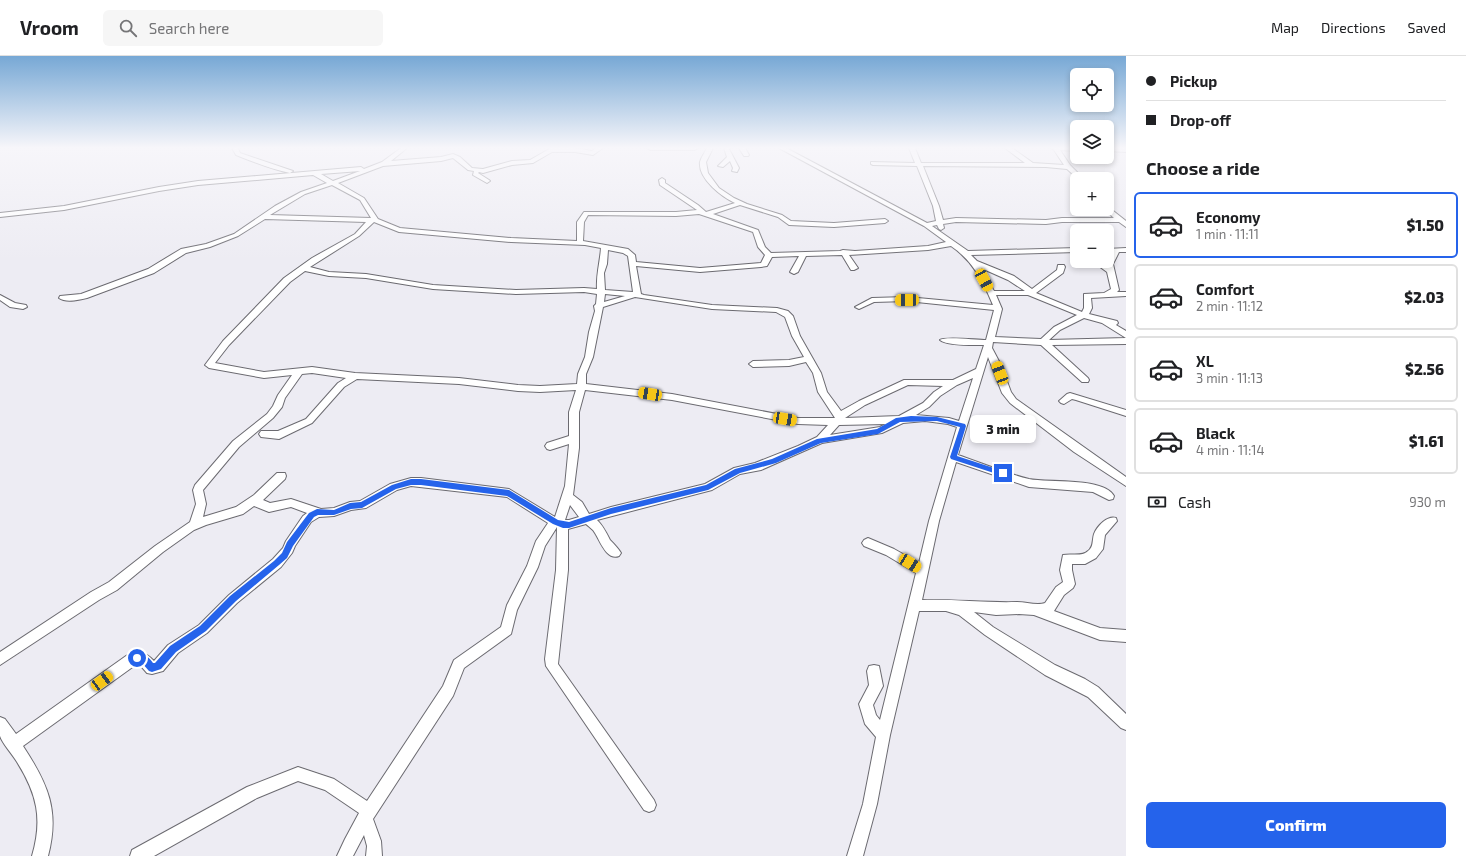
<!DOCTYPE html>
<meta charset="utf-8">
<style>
body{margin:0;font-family:"Exo 2",sans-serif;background:#f6f6f6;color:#202124;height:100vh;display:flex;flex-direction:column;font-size:15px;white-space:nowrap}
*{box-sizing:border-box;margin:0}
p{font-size:13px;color:#757577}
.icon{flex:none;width:22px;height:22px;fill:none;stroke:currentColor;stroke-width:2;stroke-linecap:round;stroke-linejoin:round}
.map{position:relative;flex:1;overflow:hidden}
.panel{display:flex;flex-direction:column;background:#fff;width:340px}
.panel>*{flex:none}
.top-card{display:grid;align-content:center;height:88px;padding:0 20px;background:#fff}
.fabs{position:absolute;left:1070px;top:12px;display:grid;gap:8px}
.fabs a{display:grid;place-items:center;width:44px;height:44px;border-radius:6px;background:#fff;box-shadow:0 2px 6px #0003;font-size:20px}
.end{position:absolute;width:18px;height:18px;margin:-9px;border:5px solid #2563eb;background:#fff;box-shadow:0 0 0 2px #fff}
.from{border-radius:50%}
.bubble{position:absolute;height:28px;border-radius:6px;background:#fff;box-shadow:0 2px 6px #0003;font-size:13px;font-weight:800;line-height:28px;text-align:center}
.car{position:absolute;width:12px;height:24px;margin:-12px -6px;border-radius:5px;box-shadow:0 0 3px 1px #0007;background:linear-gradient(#f5c518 24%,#345 0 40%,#f5c518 0 76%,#345 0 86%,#f5c518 0)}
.top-card b{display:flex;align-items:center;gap:14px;height:38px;font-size:15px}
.top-card b+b{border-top:1px solid #e0e0e0}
.top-card i{width:10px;height:10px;background:#202124}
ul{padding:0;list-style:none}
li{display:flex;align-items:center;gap:12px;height:66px;margin:0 8px 6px;padding:0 12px;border:2px solid #e0e0e0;border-radius:6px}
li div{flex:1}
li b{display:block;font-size:15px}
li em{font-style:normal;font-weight:800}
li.selected{border-color:#2563eb}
li>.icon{width:36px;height:36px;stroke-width:1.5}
h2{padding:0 20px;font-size:18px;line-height:48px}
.pay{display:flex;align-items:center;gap:10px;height:44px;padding:0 20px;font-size:15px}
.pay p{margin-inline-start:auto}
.button{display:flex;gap:8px;margin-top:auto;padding:8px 20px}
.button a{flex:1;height:46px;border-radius:6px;background:#2563eb;color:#fff;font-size:16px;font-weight:800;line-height:46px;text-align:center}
header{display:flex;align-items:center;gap:24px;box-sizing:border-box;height:56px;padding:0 20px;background:#fff;border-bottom:1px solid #e0e0e0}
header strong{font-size:19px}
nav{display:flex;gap:22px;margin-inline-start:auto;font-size:14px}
.search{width:280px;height:36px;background:#f6f6f6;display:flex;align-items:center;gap:10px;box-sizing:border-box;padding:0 14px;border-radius:6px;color:#757577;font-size:15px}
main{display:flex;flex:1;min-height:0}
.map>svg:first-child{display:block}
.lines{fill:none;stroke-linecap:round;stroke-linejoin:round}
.minor-casing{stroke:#6b6a70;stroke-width:2}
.minor{fill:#fff;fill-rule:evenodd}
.route{fill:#2563eb}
</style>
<header>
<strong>Vroom</strong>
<div class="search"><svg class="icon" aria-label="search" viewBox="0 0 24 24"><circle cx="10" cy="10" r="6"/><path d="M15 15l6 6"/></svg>Search here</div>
<nav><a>Map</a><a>Directions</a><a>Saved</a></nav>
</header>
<main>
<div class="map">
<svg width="1126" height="800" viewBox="0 0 1126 800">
<rect width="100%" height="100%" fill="#edecf3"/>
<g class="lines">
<g class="minor-casing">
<path id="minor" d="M232,92h6l2,5 53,18 -3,2c-19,-4 -36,-11 -54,-18z
M401,92h6l-16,13 50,-4 12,-3 7,3 12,11 11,1 29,-8 18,-1 21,-12h24l17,3 4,-3h7l-10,7 -18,-3h-23l-19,11 -21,2 -29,8 -4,-1 -1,1 11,7 1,1 -3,2 -14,-8 1,-4 -6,-1 -15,-12 -12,3 -58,5 -45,17 26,15 14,21 22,9 111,10 66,3v-19l7,-10h92l21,-2 -37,-25 -1,-5 3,-2 3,2v3l33,22 8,7 29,-9c-13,-6 -37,-24 -35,-41 1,-4 5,-10 7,-14h6l-7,14 2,11 11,15 15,10 13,6 35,11 9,6 43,2 51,-4 3,2 -3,2 -51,4 -45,-2 -11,-8 -38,-12 -27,9 45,16 7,17 6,6 69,-2 3,-1 12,1 73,-5 18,-4 -22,-16 -145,-78h7l141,75 9,-2 -3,-15 -16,-40 -44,-1 -2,-1v-2l44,1 -6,-15h6l6,15h104l-20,-15h7l21,15 31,2 -10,-15 -3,-2h26v3l-17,-1 10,15 14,14h-6l-11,-10 -21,-2 -123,-1 16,40 4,14 13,-2 90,2 16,-2h52l-10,-9h3v-3l19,15v6l-7,-5h-57l-16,2 -90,-2 -13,2 1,4 -3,2 -2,-1 -2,-4 -5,1 36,25 109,-3v4l-106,3 6,6 37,15 18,13 25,-19 1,-5h6l1,2 -2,6 -27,20 46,19 2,-4v-14l20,-1 7,-4 -4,-17 -15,-11h10l4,2 6,-10h-5v-4l19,-1v4h-7l-6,12 6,26 -2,2h9v4l-35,2 1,10 -3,6 28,7 1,2 -2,2 10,6v7l-24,-15 -18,-5 -24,12 -11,10 77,-2v6l-74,1 36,33 1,2 -1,2h-6l-41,-37 -48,-3 -1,6 9,17 10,27 5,7 110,78v9l-52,-34 -64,-49 -8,-10 -14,-36 -30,98c23,8 47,18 71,24 19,4 75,-2 85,17l-1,3 -4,1 -16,-8 -64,-5 -73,-25 -17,59 -17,79c32,-1 63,3 95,2 9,0 20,4 28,1l11,-16 7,-5 -3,-12 3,-15c8,-2 19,2 25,-4 6,-4 4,-11 6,-17 3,-8 14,-19 22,-16l1,3 -12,14 -2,14 -7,9 -11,6h-13v6l3,14 -2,4 -9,7 -10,16 46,17 26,2v12l-26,-2 -66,-25 -15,-1 -23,1 -22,-3 19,15 62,38 30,14 13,8 28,27v16l-5,-2 -33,-31 -43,-22 -60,-40 -26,-20 -13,-4h-27l-29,124 -13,69 -14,52h-16l16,-52 13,-67 -11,-13 -6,-20 10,-19 -2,-14 2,-5 5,-1 5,1 4,20 -10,19 3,10 4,5 36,-147 -30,-18 -22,-9 -2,-3 2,-3 4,-2 26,11 25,14 10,-42 28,-94 -9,-3 -23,-3 -22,2 -21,10 -60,10 -61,27 -21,4 -28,16 -115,30c6,6 9,12 13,20 4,4 8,8 11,13l-2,3c-12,5 -19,-15 -24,-23 -2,-4 -6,-6 -9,-9l-18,5v41l-10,94 96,136 2,5 -2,5 -5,2 -5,-2 -98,-144 -1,-7 11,-89 1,-43 -12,19 -7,21 -21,43 -6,24 -47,34 -11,28 -80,123 8,22 1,15h-16l1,-10 -3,-11 -11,21h-16l8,-17 14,-26 -34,-23 -27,-9 -41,17 -103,58h-24l2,-6 115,-63 51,-20 36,12 33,22 76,-115 11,-26 47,-33 6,-22 20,-39 9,-25 12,-18 -41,-26 -96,-11 -14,4 -31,18 -15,2 -17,6 -15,1 -8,5 -16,24 -3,7 -11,14 -44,36 -30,30 -29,20 -15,18 -11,3 -5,-1 -7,-8 -6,1 -111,80c25,38 37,65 25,110h-16c11,-37 5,-62 -15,-94 -4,-7 -15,-19 -17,-26 0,-5 0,-13 0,-19l5,2 11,15 110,-78c14,-6 18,-5 28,5l14,-16 31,-20 30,-30 44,-36 10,-11 3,-7 17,-25 4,-3 -16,-6 -22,5 -15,-6 -11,8 -37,11 -12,5 -31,22 -46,38 -18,10 -99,65v-13l91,-60 18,-10 46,-36 35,-24 6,-18 -3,-14 2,-5 38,-44 34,-27 6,-8 5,-11 14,-20 -28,3 -55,-10 -4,-3 18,-24 61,-63 28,-20 43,-24 11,-12 -101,-3 -27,17 -28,11 -24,6 -32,20 -67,25c-9,2 -21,5 -28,0l1,-2 21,-2 67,-25 33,-20 25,-5 28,-10 41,-28 26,-14 26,-9 -14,-8 -115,10 -39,6 -95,19 -64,7v-4l64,-7 95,-19 39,-6 163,-14 3,2 18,-7zM360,115l-27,10 -12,-7zM332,129l28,15 11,18 -101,-3 35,-21zM699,158l54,18 5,15 7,8 -4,8 -61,5 -64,-6 -1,-7 -7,-6 -45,-8 1,-19 4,-7 88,1zM374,166l25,10 112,10 74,3 16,3c-1,14 -5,27 -4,41l-13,-1 -68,2 -83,-5 -67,-11 -37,-2 -19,-5 49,-31zM951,190c22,15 32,35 42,59l-86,-8 -35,1 -17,9 4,2 15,-7 33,-1 87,9 -8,30c-9,0 -42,-4 -46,0 7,6 34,5 44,5l-8,24 -23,11h-49l-45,21 -18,10 -14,-19 -6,-19 -21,-37 -7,-20 -5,-5 -11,-3 -65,-3 -68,-10 -3,-1 -5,-28 64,6 61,-5 6,-1 5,-9 27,-1 -9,16 4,2 4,-2 8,-16 36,-1 9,15h3l4,-2 -9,-13 79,-5zM608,194l15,3 5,3 5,36 -28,-2 -1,-17 3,-9zM981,212l27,12 17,11h-31zM305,215l24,5 37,2 67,11 83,5 68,-2 13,2 -1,10 -2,2 1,5 -6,21 -4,25 -7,17 -1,10 -37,2 -22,-1 -59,-7 -104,-5 -43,-6 -48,5 -49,-9 14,-18 61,-63zM605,238l20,2 -21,6zM996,239h32l49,20 -23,12 -13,12 -46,-2 7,-28zM635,241l77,12 64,3 9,5 7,19 12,21 -15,3 -36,1 -4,3 4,3 36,-1 17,-4 7,11 5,19 17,26h-37l-126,-24 -86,-10v-10l7,-17 10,-50zM312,317l34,5 -8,5 -32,36 -28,12h-17l-2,3 2,3 18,2 33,-16 32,-36 13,-8 102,5 59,7 22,1 36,-2 -7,22v24l-22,7 -2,3 2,3 3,1 19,-6 -4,42 -10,31 -46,-28 -88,-11h-10l-21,6 -30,17 -10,1 -16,6 -13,1 -30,-10 -21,4 -7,-3 22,-21 1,-3 -1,-3h-8l-23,22 -18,12 -33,10 3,-13 -3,-14 36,-43 34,-29 9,-11 3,-9 17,-24zM973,322l-14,43 -10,-3 -33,-3 13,-8 11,-11 17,-11zM908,329l35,1 -9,6 -11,11 -24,13 -54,2 20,-13zM585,334l87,10 126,24 30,1 -11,12 -19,9 -43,17 -21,5 -29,16 -94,23 -22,7 -7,-12 -9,-7 6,-47v-36zM886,368l-6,3 -50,8 9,-10zM570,449l9,12 -10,3h-4z
M647,92h51l-3,2h-45z
M724,92h6l-1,1 10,19 -2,4 -5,-1 1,-3 -3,-7 -7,6 -5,-1 9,-9z
M739,92h6l4,7 -1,1h-4z
M1107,92h19v4l-19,-1z
M0,239l15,8 11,2 1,2 -4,2 -13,-2 -10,-7z
M1070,337l56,17v6l-50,-16 -4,-1 -8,5 -3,-1 -2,-2 8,-7z"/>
</g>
<use href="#minor" class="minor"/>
</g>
<linearGradient id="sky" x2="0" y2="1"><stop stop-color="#77a8d5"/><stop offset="0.45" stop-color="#f7f6fa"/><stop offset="1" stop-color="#f7f6fa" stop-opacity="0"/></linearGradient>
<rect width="1126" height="204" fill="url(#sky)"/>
<path class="route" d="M911,360l26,1 28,7 1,2 -9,30 49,16v3l-3,1 -52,-17 -1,-2 10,-30 -23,-6 -37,1 -22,12 -57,9 -45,20 -36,10 -32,17 -97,24 -42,14h-6l-10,-4 -46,-28 -86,-11h-10l-15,4 -34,19 -11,1 -17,6h-16l-4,2 -21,29 -6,12 -8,7 -43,36 -30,30 -30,21 -15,17 -9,3 -3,-1 -7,-8 -8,-2 -2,-3 2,-3c9,-3 14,1 19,8h2l15,-17 30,-20 30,-30 44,-35 8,-8 5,-11 22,-29 8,-4 17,1 16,-7 11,-1 31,-17 19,-6h10l88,11 49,30 11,2 42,-14 95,-23 29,-16 37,-10 45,-20 60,-10 19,-11z"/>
</svg>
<div class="fabs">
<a><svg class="icon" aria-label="locate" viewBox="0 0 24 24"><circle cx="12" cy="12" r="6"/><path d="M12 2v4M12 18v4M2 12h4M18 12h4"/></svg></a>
<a><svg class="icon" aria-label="layers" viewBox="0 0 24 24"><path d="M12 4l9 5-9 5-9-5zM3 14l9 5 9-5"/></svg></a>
<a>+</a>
<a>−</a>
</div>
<i class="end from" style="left:137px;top:602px"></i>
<i class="end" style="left:1003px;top:417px"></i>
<div class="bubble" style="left:970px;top:359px;width:66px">3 min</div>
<i class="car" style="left:984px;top:224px;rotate:151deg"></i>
<i class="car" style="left:907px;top:244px;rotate:269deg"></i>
<i class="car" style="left:1000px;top:317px;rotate:339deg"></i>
<i class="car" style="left:650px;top:338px;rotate:279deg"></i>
<i class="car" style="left:785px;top:363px;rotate:100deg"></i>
<i class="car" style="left:910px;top:507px;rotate:122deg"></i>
<i class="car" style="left:102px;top:625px;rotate:54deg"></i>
</div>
<section class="panel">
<div class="top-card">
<b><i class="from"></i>Pickup</b>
<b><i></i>Drop-off</b>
</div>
<h2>Choose a ride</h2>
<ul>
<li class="selected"><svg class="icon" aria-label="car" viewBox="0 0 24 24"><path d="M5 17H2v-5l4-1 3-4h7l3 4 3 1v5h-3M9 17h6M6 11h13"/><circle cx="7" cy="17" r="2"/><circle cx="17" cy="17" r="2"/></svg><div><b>Economy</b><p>1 min · 11:11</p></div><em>$1.50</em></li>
<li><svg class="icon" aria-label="car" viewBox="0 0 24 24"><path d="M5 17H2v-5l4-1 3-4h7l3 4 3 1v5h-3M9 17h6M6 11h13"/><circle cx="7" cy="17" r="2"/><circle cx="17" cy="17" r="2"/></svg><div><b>Comfort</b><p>2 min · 11:12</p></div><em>$2.03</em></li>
<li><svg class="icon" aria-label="car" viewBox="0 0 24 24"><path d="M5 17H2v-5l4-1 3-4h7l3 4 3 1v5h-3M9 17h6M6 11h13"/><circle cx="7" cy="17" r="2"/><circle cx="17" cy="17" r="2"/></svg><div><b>XL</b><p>3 min · 11:13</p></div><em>$2.56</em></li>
<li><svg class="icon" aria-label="car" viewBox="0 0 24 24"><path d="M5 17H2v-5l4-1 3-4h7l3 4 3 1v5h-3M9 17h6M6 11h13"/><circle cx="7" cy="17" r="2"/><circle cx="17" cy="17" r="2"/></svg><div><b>Black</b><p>4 min · 11:14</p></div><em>$1.61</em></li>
</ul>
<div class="pay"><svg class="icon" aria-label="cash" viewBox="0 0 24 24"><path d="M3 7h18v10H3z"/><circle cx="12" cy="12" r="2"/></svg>Cash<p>930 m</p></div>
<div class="button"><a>Confirm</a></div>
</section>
</main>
